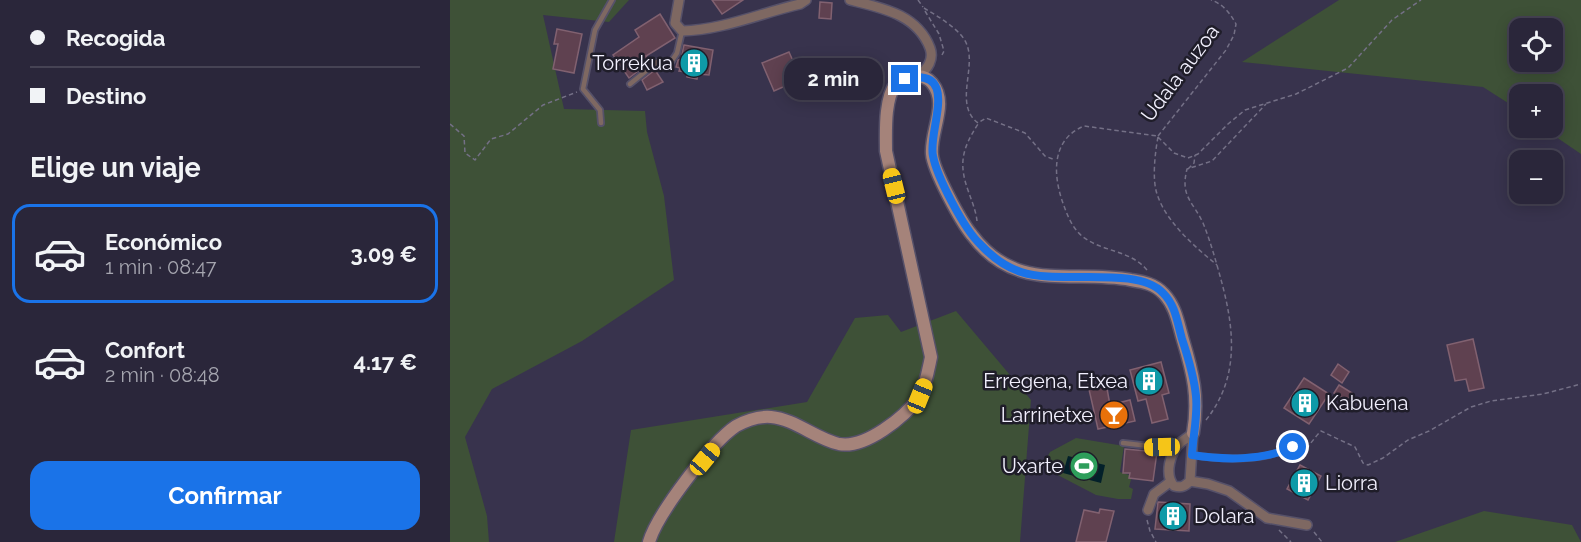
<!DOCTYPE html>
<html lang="es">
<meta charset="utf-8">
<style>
body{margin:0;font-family:Raleway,sans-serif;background:#363245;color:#f1f3f6;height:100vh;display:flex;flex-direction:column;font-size:22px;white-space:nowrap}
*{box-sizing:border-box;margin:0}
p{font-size:20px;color:#a5a5af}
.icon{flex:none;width:33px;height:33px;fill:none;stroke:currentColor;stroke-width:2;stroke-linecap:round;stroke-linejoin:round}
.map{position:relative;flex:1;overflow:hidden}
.drawer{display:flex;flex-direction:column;background:#2a263a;width:450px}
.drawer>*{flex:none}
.guide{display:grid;align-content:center;height:132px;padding:0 30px;background:#2a263a}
.buttons{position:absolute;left:1059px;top:18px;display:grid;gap:12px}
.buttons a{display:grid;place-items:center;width:54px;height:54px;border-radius:12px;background:#2a263a;box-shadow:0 3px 15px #0003,0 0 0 2px #464354;font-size:30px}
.end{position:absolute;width:27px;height:27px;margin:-14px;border:8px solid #1a73e8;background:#fff;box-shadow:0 0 0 3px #fff}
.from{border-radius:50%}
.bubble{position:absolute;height:42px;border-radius:18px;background:#2a263a;box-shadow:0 3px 15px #0003,0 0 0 2px #464354;font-size:20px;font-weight:700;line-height:42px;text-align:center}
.car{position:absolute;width:18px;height:36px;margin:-18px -9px;border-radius:8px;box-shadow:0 0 4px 2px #0007;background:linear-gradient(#f5c518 24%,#345 0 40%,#f5c518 0 76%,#345 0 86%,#f5c518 0)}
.guide b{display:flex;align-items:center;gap:21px;height:57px;font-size:22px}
.guide b+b{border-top:2px solid #464354}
.guide i{width:15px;height:15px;background:#f1f3f6}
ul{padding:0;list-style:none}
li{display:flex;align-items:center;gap:18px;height:99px;margin:0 12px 9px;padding:0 18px;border:3px solid transparent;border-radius:18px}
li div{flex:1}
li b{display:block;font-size:22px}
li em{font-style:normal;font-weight:700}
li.active{border-color:#1a73e8}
li>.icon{width:54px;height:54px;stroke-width:1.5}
h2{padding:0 30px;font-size:27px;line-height:72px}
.action{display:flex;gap:12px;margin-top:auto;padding:12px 30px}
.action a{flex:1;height:69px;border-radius:18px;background:#1a73e8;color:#fff;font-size:24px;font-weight:700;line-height:69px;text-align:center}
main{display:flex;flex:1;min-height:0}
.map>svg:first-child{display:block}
.green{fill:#3e5137;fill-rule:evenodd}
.water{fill:#03202a}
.building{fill:#5f4150;stroke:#816170;stroke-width:1.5}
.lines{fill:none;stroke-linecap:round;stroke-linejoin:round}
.lane-casing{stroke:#565169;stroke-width:8}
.street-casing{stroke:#565169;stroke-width:12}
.secondary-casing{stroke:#565169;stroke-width:15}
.path{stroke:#747086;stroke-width:1.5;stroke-dasharray:4.5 3;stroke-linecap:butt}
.lane{stroke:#7e6862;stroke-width:4.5}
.street{stroke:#7e6862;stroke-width:9}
.secondary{stroke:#a5837a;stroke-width:12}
.route{stroke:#1a73e8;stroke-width:8}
.labels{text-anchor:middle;stroke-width:5;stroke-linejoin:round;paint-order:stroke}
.poi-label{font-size:20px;fill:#f2f0fe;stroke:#1f1d29;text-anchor:end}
.street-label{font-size:20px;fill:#f2f0fe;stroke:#1f1d29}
</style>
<main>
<section class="drawer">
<div class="guide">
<b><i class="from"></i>Recogida</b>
<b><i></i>Destino</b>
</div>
<h2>Elige un viaje</h2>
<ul>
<li class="active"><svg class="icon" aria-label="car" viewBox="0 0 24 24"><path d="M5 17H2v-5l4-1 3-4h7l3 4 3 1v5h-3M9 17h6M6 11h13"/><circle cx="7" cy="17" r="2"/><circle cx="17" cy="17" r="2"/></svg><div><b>Económico</b><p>1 min · 08:47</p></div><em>3.09 €</em></li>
<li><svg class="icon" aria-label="car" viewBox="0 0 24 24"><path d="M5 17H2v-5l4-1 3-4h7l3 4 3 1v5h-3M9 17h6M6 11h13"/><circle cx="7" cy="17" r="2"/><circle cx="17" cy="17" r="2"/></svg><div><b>Confort</b><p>2 min · 08:48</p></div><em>4.17 €</em></li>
</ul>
<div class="action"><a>Confirmar</a></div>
</section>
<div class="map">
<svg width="1131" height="542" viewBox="0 0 1131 542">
<rect width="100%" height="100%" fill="#38334d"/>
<path class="green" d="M0,0h179l-20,22 -66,-7 21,94 81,2 2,21 17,64 10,84 -92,61 -90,48 -27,48 22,79 2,26h-39z
M889,0h242v154l-38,-26h9v-34h-32l-1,16 -36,-23 -241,-25zM1102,28v34h-32v-34z
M506,311l75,89 -11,142h-406l17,-112 176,-28 48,-84 33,-3 13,17z
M626,438l48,8 -4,26 12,4 -3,11 4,2 -2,10h-13l-22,-4 -46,-24 -5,-10 5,-9z
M1034,511l88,14 9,17h-186z"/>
<path class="water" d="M618,456l37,9 -4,18 -38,-10z"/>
<path class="building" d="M262,0h31l-21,14z
M370,2l12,1 -1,16 -12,-1z
M210,14l15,24 -29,18 4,6 -21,16 -16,-23 26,-18 -4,-7z
M107,29l25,5 -8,39 -21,-4 5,-25h-4z
M234,45l29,5 -4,25 -11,-1 -1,5 -10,-2v-5l-8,-1 1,-3 -4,-1 2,-7 3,-1z
M339,52l12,27 -27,12 -12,-28z
M205,70l8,12 -16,8 -5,-10z
M1023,339l11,49 -15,3 -3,-12 -11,2 -8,-36z
M711,362l8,31 -7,2 6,24 -16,4 -6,-24 -8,2 -8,-31z
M888,364l11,8 -7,11 -11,-8z
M854,378l25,16 -20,30 -25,-16z
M656,383l4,22 20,-5 5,21 -37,8 -10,-44z
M889,385l13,8 -5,8 -13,-8z
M675,449l32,3 -4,29 -24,-3 1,-5h-7z
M850,465l21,11 -13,24 -21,-11z
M708,502l32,2 -1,27 -34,-2z
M650,509l14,2 -8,31h-30l8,-32 15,3z"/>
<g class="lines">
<g class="lane-casing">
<path id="lane" d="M180,84l27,-22 12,3 8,-12 5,-22
M151,123l-1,-13 -17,-21 12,-59 17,-30
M673,443l52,6
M742,455c32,5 71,6 101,-8"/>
</g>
<g class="street-casing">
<path id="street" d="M229,0l-4,23 7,8c40,-1 79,-18 118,-27l6,-4
M400,0c32,8 67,14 80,48 4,11 -2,21 -11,27
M743,433l-3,48c-5,5 -8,7 -16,5 -10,-11 -4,-35 7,-44 4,-3 8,-5 12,-9z
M740,481l18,3 21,7 38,27 40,7
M698,510l6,-16 16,-12"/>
</g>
<g class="secondary-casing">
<path id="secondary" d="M199,542c8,-28 63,-100 87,-116 11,-6 23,-10 35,-9 24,2 45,22 68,27 26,5 66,-27 80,-47 7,-12 9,-26 12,-40l-45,-206c0,-17 -2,-53 10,-67 3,-4 11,-6 16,-7 8,-2 15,0 20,6 17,20 -2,48 0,71 1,16 29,68 40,81 44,59 99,34 159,45 13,2 24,4 33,14 12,13 14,29 19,46 10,33 16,58 10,93"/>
</g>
<path class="path" d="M468,0l5,7
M474,8c13,8 38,22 43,37 9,24 -13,60 11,78l8,-5 39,15 20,23 10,4
M475,11l14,23 5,17 -2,4
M0,124l14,12 1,17 10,7 16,-21 17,-5 35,-29 34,-13
M708,136l68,-86 8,-15 2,-11c-6,-11 -13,-20 -25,-24
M708,137l16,16 14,5 10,-4 30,-30 17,-14 51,-16 52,-26 44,-48 29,-20
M708,137c-3,16 -6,42 -1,57 9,28 38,53 60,71
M738,169l6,-6 1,-8
M527,221c-1,-10 -5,-19 -8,-28 -11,-29 -7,-44 9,-69
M697,270c-17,-20 -44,-18 -64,-33 -10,-8 -15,-20 -19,-31 -11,-29 -14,-66 20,-80l73,10
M756,420c35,-44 28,-94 14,-144 -5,-18 -10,-36 -17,-53 -10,-22 -23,-26 -16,-54l25,-8 54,-57
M841,455l3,5c11,-7 18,-20 27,-29l34,16 8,16 5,2 15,-7 25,-18 21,-9 42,-24 20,-6 52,-7 38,-10
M697,520l3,11 6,11
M829,530l12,12
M864,532l8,10"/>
<use href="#lane" class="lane"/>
<use href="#street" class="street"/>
<use href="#secondary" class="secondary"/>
</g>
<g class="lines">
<path class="route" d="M455,79c57,-13 22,52 28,77 4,21 31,73 47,88 11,12 26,23 41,28 37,13 116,-7 142,21 13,13 14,29 19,46 6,18 12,37 14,57 2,19 -3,40 -4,59 31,5 71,6 101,-8"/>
</g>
<defs>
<g id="building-disc" transform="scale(1.5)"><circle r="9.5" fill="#0f9aa8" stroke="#1f1d29"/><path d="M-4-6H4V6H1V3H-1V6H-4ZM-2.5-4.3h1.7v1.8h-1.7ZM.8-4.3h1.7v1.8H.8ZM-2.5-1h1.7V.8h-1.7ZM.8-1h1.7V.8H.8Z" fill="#fff"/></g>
<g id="bar-disc" transform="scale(1.5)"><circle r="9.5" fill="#e8710a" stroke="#1f1d29"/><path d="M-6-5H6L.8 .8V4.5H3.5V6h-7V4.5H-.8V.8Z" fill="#fff"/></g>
<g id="stadium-disc" transform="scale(1.5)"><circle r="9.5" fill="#2e9e5b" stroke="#1f1d29"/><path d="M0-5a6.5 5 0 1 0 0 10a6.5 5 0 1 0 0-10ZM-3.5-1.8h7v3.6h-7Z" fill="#fff"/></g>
</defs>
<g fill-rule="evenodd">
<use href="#building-disc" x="244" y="63"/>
<use href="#building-disc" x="699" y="381"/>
<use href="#building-disc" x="855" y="403"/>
<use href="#bar-disc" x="664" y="415"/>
<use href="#stadium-disc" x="634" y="466"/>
<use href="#building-disc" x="854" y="483"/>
<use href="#building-disc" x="723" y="516"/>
</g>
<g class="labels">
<g class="poi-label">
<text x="223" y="70">Torrekua</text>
<text x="678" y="388">Erregena, Etxea</text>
<text x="876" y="410" text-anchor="start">Kabuena</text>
<text x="643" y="422">Larrinetxe</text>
<text x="613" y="473">Uxarte</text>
<text x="875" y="490" text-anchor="start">Liorra</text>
<text x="744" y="523" text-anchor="start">Dolara</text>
</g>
<g class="street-label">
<text transform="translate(730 73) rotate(-53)" y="7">Udala auzoa</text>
</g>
</g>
</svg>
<div class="buttons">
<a><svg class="icon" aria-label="locate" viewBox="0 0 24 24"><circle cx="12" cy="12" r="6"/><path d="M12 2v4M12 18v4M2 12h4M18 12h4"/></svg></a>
<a>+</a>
<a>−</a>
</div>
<i class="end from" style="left:843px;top:447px"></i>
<i class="end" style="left:455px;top:79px"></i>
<div class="bubble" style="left:334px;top:58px;width:99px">2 min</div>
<i class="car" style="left:444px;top:186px;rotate:346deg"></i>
<i class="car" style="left:470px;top:396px;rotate:22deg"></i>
<i class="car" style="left:712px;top:447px;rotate:268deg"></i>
<i class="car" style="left:255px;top:459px;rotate:40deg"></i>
</div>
</main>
